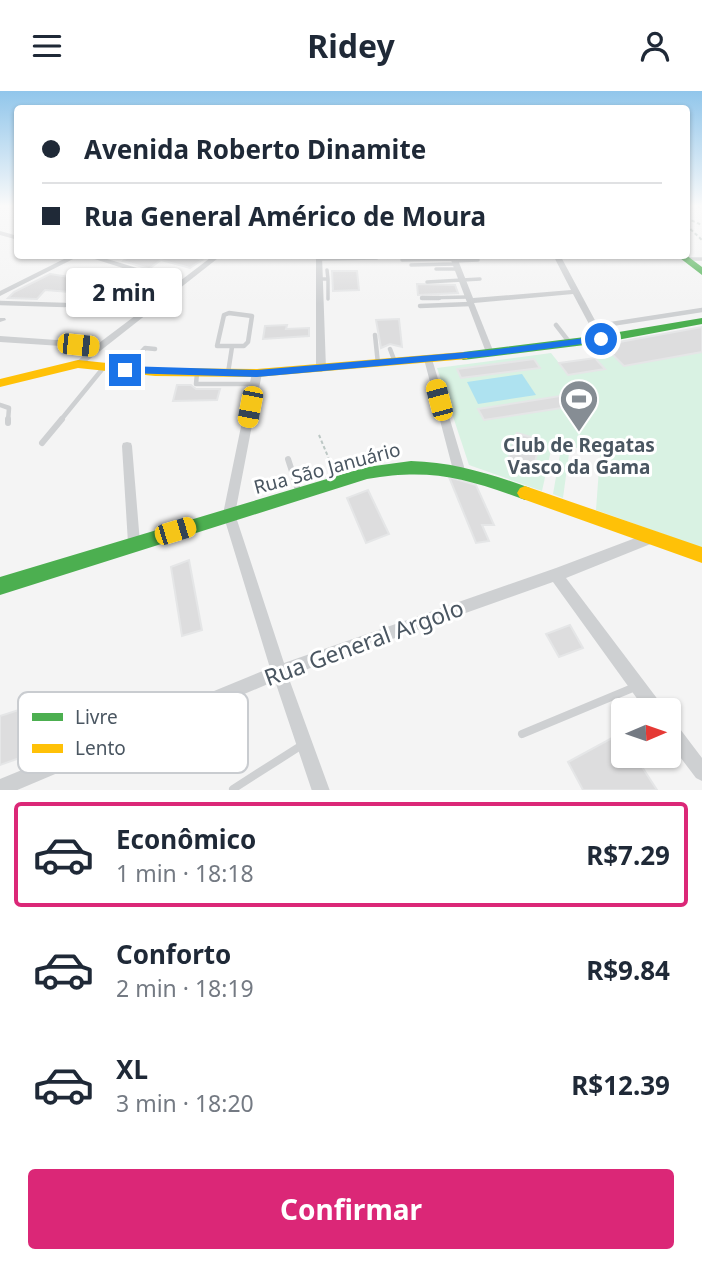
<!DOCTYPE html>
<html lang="pt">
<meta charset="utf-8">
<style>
body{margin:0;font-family:"Noto Sans",sans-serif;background:#f2f2f3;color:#1f2937;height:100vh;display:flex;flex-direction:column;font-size:26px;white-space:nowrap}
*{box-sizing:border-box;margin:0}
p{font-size:23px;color:#747a83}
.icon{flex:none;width:38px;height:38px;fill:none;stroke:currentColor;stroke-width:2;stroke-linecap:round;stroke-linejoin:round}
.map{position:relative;height:699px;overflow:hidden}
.drawer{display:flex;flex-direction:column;background:#fff;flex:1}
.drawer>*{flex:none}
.banner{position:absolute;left:14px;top:14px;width:676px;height:154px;border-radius:7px;box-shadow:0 2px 5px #0004;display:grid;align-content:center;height:154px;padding:0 28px;background:#fff}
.needle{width:46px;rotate:88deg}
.buttons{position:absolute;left:611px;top:607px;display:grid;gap:14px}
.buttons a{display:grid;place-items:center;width:70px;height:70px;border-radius:7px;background:#fff;box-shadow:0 2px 5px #0004;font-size:35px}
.end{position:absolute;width:32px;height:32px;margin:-16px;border:9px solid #1a73e8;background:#fff;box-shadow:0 0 0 4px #fff}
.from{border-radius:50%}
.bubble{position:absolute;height:49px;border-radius:7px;background:#fff;box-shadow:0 2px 5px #0004;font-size:23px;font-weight:700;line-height:49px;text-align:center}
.car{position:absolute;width:21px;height:42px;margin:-21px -10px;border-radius:9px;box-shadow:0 0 5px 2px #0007;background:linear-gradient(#f5c518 24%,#345 0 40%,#f5c518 0 76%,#345 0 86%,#f5c518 0)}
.banner b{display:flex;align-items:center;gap:24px;height:66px;font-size:26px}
.banner b+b{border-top:2px solid #e0e1e3}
.banner i{width:18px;height:18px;background:#1f2937}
ul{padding:12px 0 0;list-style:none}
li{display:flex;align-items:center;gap:21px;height:105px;margin:0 14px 10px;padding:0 14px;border:4px solid transparent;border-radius:7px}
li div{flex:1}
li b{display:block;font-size:26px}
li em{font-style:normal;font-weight:700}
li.current{border-color:#db2777}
li>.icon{width:63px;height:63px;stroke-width:1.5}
.action{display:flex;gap:14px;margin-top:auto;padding:14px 28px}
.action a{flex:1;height:80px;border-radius:7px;background:#db2777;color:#fff;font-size:28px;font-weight:700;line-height:80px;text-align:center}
header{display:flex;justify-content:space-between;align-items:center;height:91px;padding:0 28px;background:#fff;font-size:32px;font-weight:700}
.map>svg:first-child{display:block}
.green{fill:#d9f2e3}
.water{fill:#aee2f0}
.building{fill:#ddddde;stroke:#e5e6e7;stroke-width:2}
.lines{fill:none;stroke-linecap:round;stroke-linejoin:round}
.path{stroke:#bcc7c4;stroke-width:2;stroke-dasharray:3.5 2.5;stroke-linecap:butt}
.lane-far3{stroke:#ced0d2;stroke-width:3.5}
.lane-far2{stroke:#ced0d2;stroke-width:4.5}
.lane-far1{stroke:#ced0d2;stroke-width:6}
.lane{stroke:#ced0d2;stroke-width:8}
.street{fill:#ced0d2;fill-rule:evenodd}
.fast{fill:#4caf50;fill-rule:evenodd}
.slow{fill:#ffc107;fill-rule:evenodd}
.route{fill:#1a73e8}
.labels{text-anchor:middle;stroke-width:6;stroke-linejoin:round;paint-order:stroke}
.poi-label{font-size:19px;font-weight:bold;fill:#4a5661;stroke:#fff}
.street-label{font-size:19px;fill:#4a5661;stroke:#fff}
.near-street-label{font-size:23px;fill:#4a5661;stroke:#fff}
.key{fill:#fff;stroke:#c9ccd0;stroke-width:2}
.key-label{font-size:19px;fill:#4a5661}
</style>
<header><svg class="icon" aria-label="menu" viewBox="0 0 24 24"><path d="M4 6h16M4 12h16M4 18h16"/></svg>Ridey<svg class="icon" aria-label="person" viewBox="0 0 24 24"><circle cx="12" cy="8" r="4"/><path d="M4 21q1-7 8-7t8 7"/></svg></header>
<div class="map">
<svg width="702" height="700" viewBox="0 0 702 700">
<rect width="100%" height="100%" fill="#f4f4f4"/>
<path class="green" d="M702,236v221l-106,-38 4,-55 -30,-9 -7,52 -10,-4 9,-51 -9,-2 -11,50 -73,-26 -32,-97 114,-15 8,10 37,-5 -9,-11z"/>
<path class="water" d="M522,283l14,21 -58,9 -11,-22z"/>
<path class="building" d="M131,164h57l14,5 -12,8 -29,-8 -12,9 -26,-8z
M332,180h25l2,19 -26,1z
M50,183l32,5 -13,13 -24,-2 -8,9 -29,-1 6,-6z
M417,193l38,1 3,8 -40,2z
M399,228l3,28 -12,-3 -9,4 -5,-28z
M287,234l-1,4 23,-1v8l-46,3 2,-13z
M702,236v25l-78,14 -21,-21z
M595,267l10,11 -37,6 -9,-12z
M534,268l6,9 -79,10 -4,-9z
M177,294h14l5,4h24l-3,11 -44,1z
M560,305l8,11 -84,13 -6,-11z
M517,342l24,7 -9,32 -25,-10z
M449,386l27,8 18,40h-12l7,16 -13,2z
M368,399l21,44 -23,9 -19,-45z
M189,469l13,70 -20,6 -11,-69z
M570,534l13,23 -24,9 -13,-23z
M68,603l2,46 -70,25v-49z
M621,642l2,23h12l22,34h-74l-15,-28z"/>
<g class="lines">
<path class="path" d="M697,115l5,2
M686,127l16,7
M686,134l16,15
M319,344l15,36"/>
<path class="lane-far3" d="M319,168l58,-1
M686,168h16
M402,169l51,-1
M454,170l24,-1
M411,174l44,-1
M436,178h21
M320,188h8l-1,-9
M328,188v20
M427,191l53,-3
M422,207l45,-1"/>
<path class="lane-far2" d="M422,207h17
M0,212l65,2
M420,215l50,-2
M229,222l23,3 -4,26 -4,4h-27l7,-31z
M556,234l14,18
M592,236l110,-17
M375,244l3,29
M390,258l5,13
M125,279l20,-22 10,1
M197,282l-1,11h59
M228,282l4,-26
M0,314l9,3 -1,13
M60,330l44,-54"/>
<path class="lane-far1" d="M8,332v-4
M42,352l20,-24
M288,368l11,34"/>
<path class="lane" d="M522,643l113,-47
M233,698l69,-44"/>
<path class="street" d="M0,140l18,5v4l-18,-5z
M72,164h9l-81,41v-5z
M82,164h12l86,26 34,-26h8l-141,111h-6l-1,-2 18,-16 -92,-6v-6l99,7 77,-58z
M316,164h6l4,114 -5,3 -5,-3z
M449,164h7l17,43 98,-8 -18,-35h7l45,84 -1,2h-6l-25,-47 -99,9 20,50 -4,3 -3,-1z
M0,227h5l1,2 -6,2z
M428,265l4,3 33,111 -2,3 -4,2 -4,-2 -2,-3 -29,-111z
M257,279l5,3 -27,141 49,149 272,-95 98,-37 4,2 2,4 -2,4 -92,37 96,127 2,6h-18l-93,-129 -265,94 42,115h-18l-37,-110 -260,110h-15v-12l270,-111 -47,-154 29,-141z
M127,351l4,1 1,3 8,97 -2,4 -4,2 -4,-2 -2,-4 -6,-97 1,-3z
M668,628l6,2 28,37v23l-6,-3 -28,-37z"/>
<path class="fast" d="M676,164h10l16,12v8z
M702,227v6l-101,19 -138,17 -6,-4 6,-4 138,-17z
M411,370c42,1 80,13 119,27l3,5 -3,5 -5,2c-60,-22 -94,-32 -158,-21l-367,116v-18l367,-110z"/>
<path class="slow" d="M463,261l6,4 -2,3 -210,18 -102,-1 -77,-8 -78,19v-8l78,-19 77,8 102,1z
M525,395l177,61v16l-182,-65 -3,-5 3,-5z"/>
</g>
<linearGradient id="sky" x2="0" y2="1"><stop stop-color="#91c6eb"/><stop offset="0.54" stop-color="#fafafa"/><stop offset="1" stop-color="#fafafa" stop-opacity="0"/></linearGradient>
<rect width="702" height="213" fill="url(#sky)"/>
<path class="route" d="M601,245l4,3 -1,2 -114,15 -233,21 -132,-4 -5,-3 5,-4 132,4 233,-20z"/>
<defs>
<g id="stadium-pin" transform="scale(2.0125)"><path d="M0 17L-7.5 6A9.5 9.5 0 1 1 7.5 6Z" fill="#868d94" stroke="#fff"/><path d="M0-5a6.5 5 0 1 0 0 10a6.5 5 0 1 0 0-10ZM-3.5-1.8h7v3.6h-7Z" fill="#fff"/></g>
</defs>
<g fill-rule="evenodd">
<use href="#stadium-pin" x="579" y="308"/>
</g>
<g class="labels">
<g class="poi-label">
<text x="579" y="361">Club de Regatas<tspan x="579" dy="22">Vasco da Gama</tspan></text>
</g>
<g class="street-label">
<text transform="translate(327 377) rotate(-15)" y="7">Rua São Januário</text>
</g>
<g class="near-street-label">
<text transform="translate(364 552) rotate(-20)" y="8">Rua General Argolo</text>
</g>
</g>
<rect x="18" y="601" width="230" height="81" rx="10" class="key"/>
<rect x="32" y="622" width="31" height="8" fill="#4caf50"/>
<rect x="32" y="653" width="31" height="9" fill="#ffc107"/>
<g class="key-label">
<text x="75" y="633">Livre</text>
<text x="75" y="664">Lento</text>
</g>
</svg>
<div class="buttons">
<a><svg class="needle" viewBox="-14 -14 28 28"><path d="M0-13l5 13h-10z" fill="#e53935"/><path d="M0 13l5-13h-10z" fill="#747a83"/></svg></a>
</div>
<i class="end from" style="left:601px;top:248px"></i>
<i class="end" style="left:125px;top:279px"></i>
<div class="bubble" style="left:66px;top:177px;width:116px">2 min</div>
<i class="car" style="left:78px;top:254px;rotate:96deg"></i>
<i class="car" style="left:439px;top:309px;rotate:345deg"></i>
<i class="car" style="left:250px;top:316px;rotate:191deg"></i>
<i class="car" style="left:175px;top:440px;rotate:73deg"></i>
<div class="banner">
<b><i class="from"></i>Avenida Roberto Dinamite</b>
<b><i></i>Rua General Américo de Moura</b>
</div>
</div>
<section class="drawer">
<ul>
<li class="current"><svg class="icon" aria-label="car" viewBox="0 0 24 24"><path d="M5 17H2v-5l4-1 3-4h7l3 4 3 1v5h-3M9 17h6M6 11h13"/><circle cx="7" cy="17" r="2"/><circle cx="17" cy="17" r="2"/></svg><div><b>Econômico</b><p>1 min · 18:18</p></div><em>R$7.29</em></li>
<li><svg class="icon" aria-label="car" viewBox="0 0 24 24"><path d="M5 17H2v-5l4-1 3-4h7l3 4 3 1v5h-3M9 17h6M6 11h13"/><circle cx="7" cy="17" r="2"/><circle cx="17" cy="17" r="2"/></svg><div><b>Conforto</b><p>2 min · 18:19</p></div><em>R$9.84</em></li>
<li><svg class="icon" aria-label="car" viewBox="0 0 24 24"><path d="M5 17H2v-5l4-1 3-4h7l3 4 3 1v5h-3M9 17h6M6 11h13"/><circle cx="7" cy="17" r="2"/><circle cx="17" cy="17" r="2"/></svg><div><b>XL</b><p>3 min · 18:20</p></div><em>R$12.39</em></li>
</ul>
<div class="action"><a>Confirmar</a></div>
</section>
